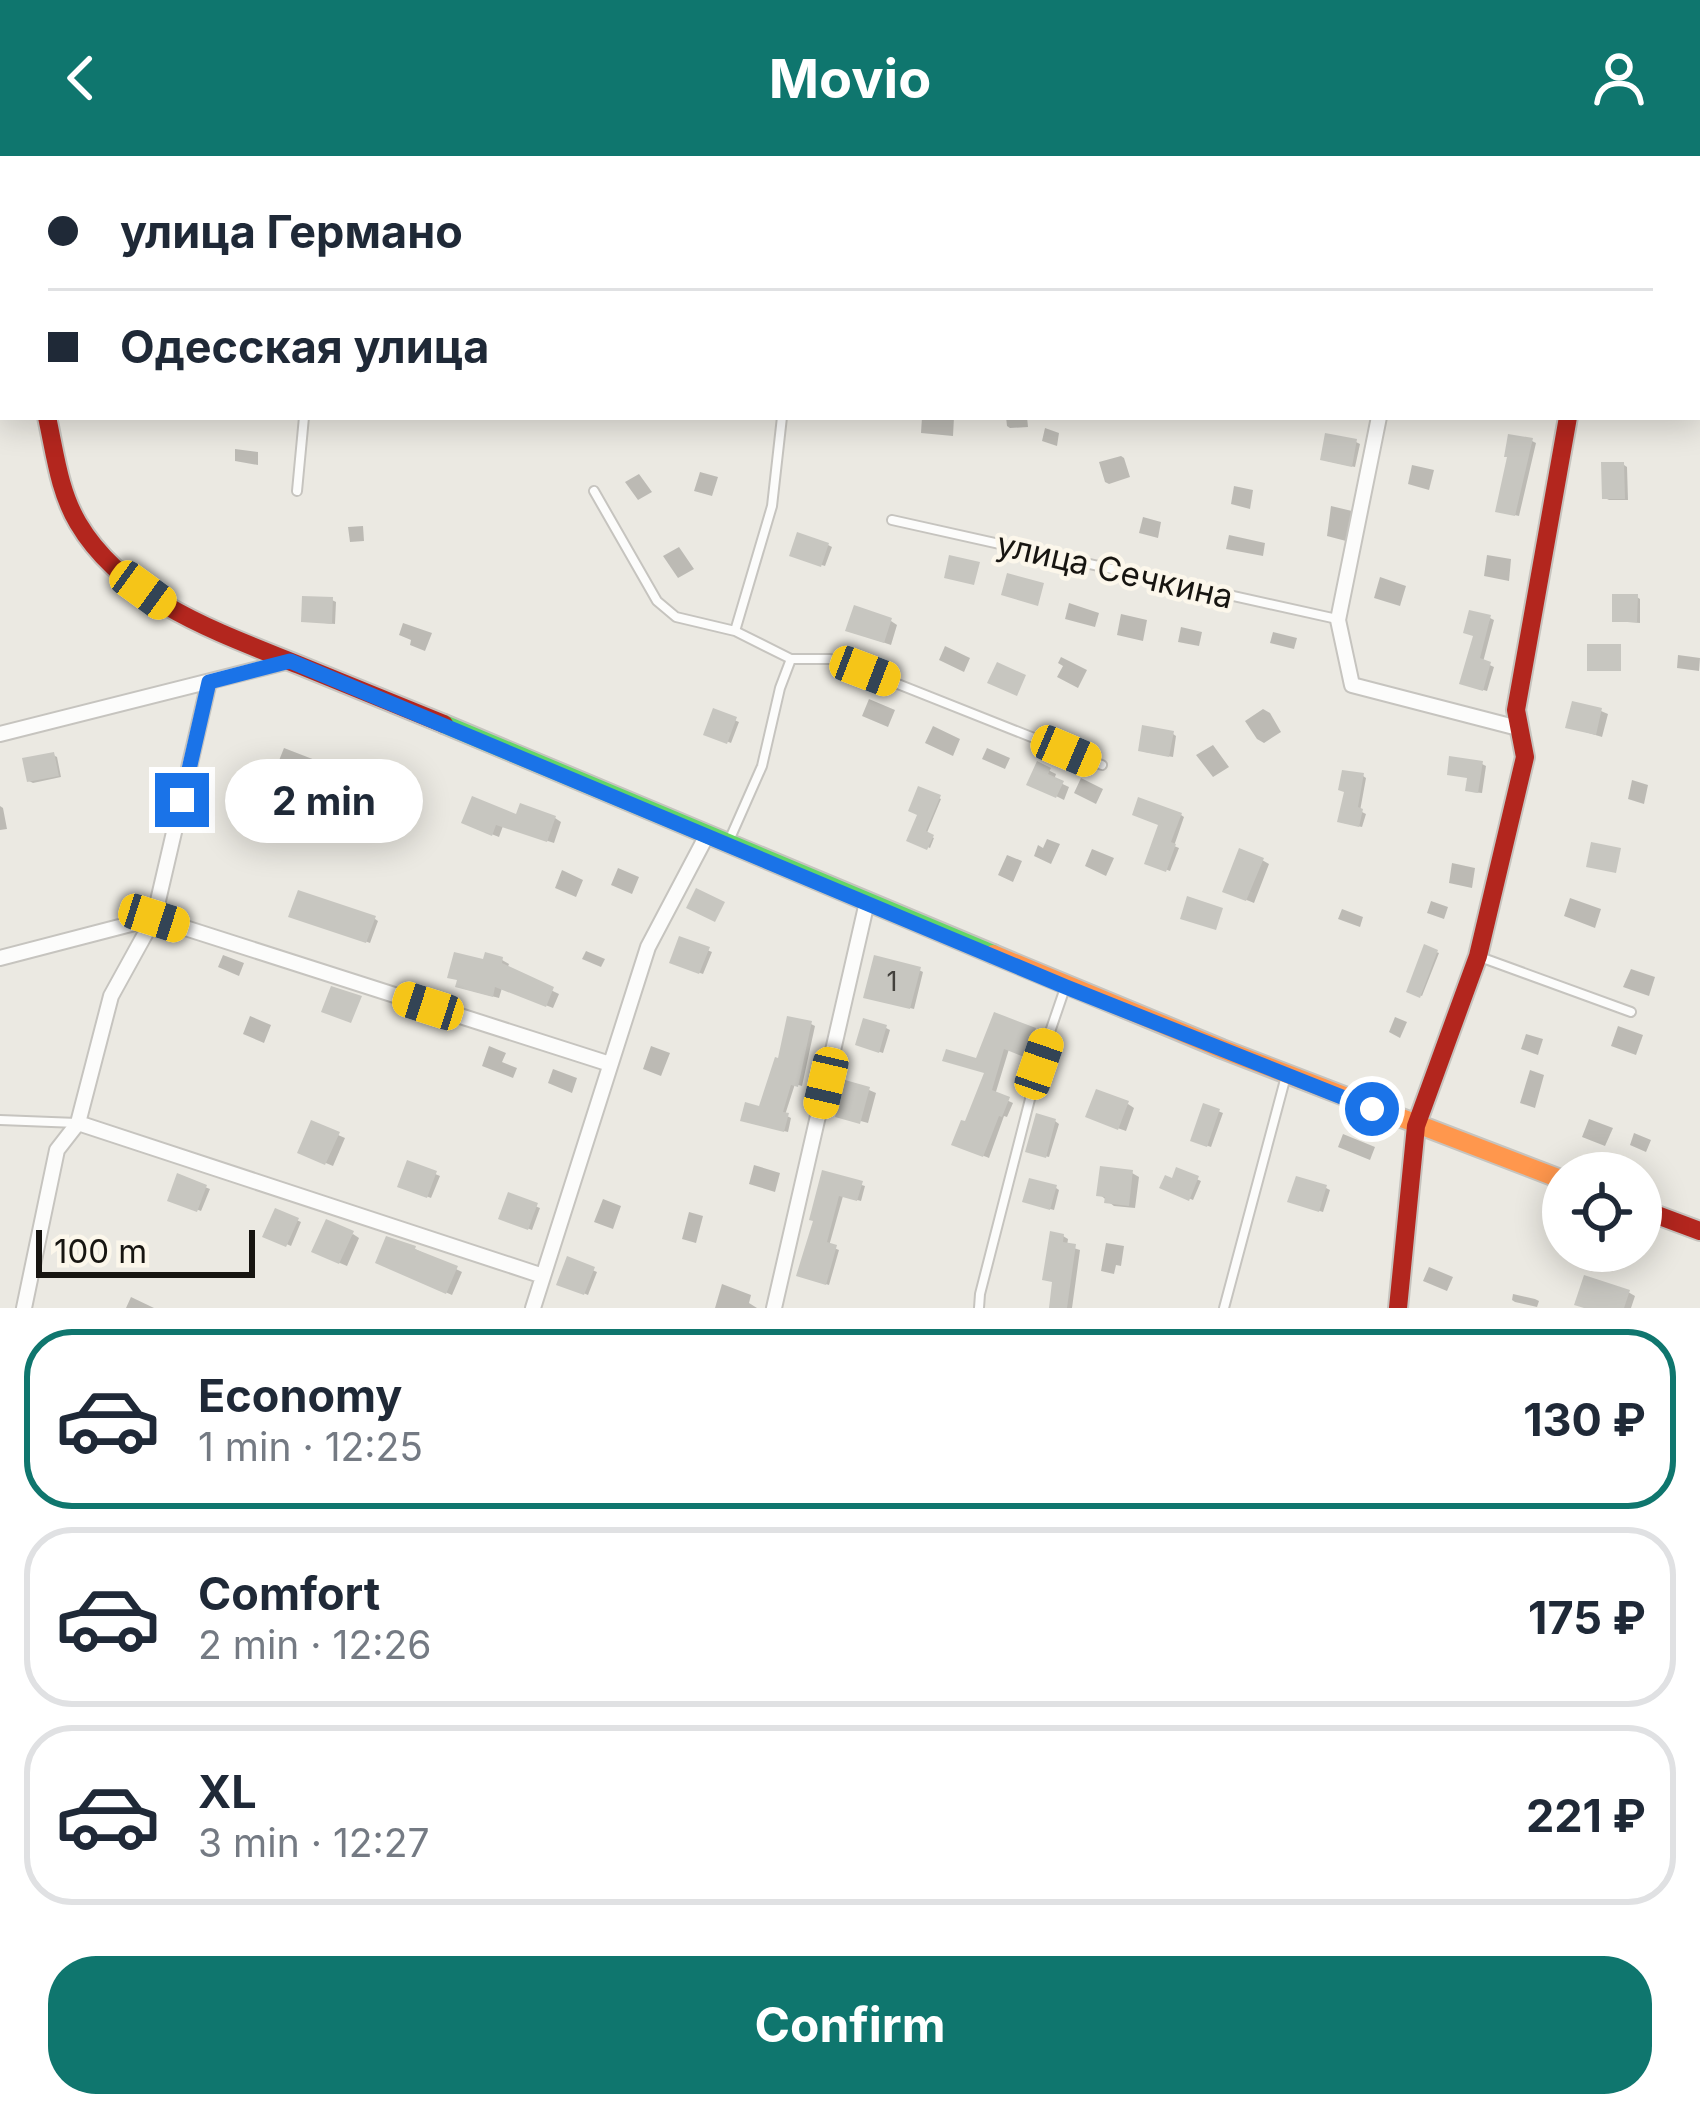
<!DOCTYPE html>
<meta charset="utf-8">
<style>
body{margin:0;font-family:Inter,sans-serif;background:#f6f6f7;color:#1f2937;height:100vh;display:flex;flex-direction:column;font-size:45px;white-space:nowrap}
*{box-sizing:border-box;margin:0}
p{font-size:39px;color:#747a83}
.icon{flex:none;width:66px;height:66px;fill:none;stroke:currentColor;stroke-width:2;stroke-linecap:round;stroke-linejoin:round}
.map{position:relative;height:1152px;overflow:hidden}
.drawer{display:flex;flex-direction:column;background:#fff;flex:1}
.drawer>*{flex:none}
.top-card{position:absolute;left:0px;top:0px;width:1701px;height:264px;box-shadow:0 6px 30px #0003;display:grid;align-content:center;height:264px;padding:0 48px;background:#fff}
.buttons{position:absolute;left:1542px;top:996px;display:grid;gap:24px}
.buttons a{display:grid;place-items:center;width:120px;height:120px;border-radius:50%;background:#fff;box-shadow:0 6px 30px #0003;font-size:60px}
.scale{position:absolute;left:36px;bottom:30px;width:219px;box-sizing:border-box;padding-left:12px;border:6px solid #171511;border-top:0;font-size:33px;line-height:42px;white-space:nowrap;color:#171511;-webkit-text-stroke:9px #fcf7eb;paint-order:stroke}
.end{position:absolute;width:54px;height:54px;margin:-27px;border:15px solid #1a73e8;background:#fff;box-shadow:0 0 0 6px #fff}
.from{border-radius:50%}
.bubble{position:absolute;height:84px;border-radius:42px;background:#fff;box-shadow:0 6px 30px #0003;font-size:39px;font-weight:700;line-height:84px;text-align:center}
.car{position:absolute;width:36px;height:72px;margin:-36px -18px;border-radius:15px;box-shadow:0 0 9px 3px #0007;background:linear-gradient(#f5c518 24%,#345 0 40%,#f5c518 0 76%,#345 0 86%,#f5c518 0)}
.top-card b{display:flex;align-items:center;gap:42px;height:114px;font-size:45px}
.top-card b+b{border-top:3px solid #e0e1e3}
.top-card i{width:30px;height:30px;background:#1f2937}
ul{padding:21px 0 0;list-style:none}
li{display:flex;align-items:center;gap:36px;height:180px;margin:0 24px 18px;padding:0 24px;border:6px solid #e0e1e3;border-radius:48px}
li div{flex:1}
li b{display:block;font-size:45px}
li em{font-style:normal;font-weight:700}
li.on{border-color:#0f766e}
li>.icon{width:108px;height:108px;stroke-width:1.5}
.primary-button{display:flex;gap:24px;margin-top:auto;padding:24px 48px}
.primary-button a{flex:1;height:138px;border-radius:48px;background:#0f766e;color:#fff;font-size:48px;font-weight:700;line-height:138px;text-align:center}
header{display:flex;justify-content:space-between;align-items:center;height:156px;padding:0 48px;background:#0f766e;color:#fff;font-size:54px;font-weight:700}
.map>svg:first-child{display:block}
.shadow{fill:#0003}
.building{fill:#c7c6c0}
.lines{fill:none;stroke-linecap:round;stroke-linejoin:round}
.lane-casing{stroke:#c6c4bf;stroke-width:12}
.street-casing{stroke:#c6c4bf;stroke-width:18}
.fast-casing{stroke:#c6c4bf;stroke-width:22}
.slow-casing{stroke:#c6c4bf;stroke-width:22}
.jam-casing{stroke:#c6c4bf;stroke-width:22}
.lane{stroke:#fcfcfb;stroke-width:8}
.street{stroke:#fcfcfb;stroke-width:14}
.fast{stroke:#63d668;stroke-width:18}
.slow{stroke:#ff974d;stroke-width:18}
.jam{stroke:#b3261e;stroke-width:18}
.route{stroke:#1a73e8;stroke-width:15}
.labels{text-anchor:middle;stroke-width:9;stroke-linejoin:round;paint-order:stroke}
.number-label{font-size:27px;fill:#43413d}
.street-label{font-size:33px;fill:#171511;stroke:#fcf7eb}
</style>
<header><svg class="icon" aria-label="back" viewBox="0 0 24 24"><path d="M15 5l-7 7 7 7"/></svg>Movio<svg class="icon" aria-label="person" viewBox="0 0 24 24"><circle cx="12" cy="8" r="4"/><path d="M4 21q1-7 8-7t8 7"/></svg></header>
<div class="map">
<svg width="1700" height="1152" viewBox="0 0 1700 1152">
<rect width="100%" height="100%" fill="#ebe9e2"/>
<path class="shadow" d="M922,261h32l-1,19 -32,-3z
M1006,261h21l1,10 -18,1 -3,-2z
M1045,272l14,5 -2,13 -15,-5z
M1532,285l4,2 -17,73 -17,-4z
M1356,286l4,2 -5,23 -28,-6z
M235,293l23,3v13l-23,-4z
M1121,300l3,2 6,19 -21,7 -4,-2 -6,-20z
M1412,309l22,5 -5,20 -21,-6z
M1624,309l3,2 1,33h-19l-4,-2z
M700,316l18,5 -6,19 -18,-5z
M639,318l13,18 -14,8 -13,-18z
M1234,330l19,4 -3,19 -19,-5z
M1331,350l21,5 -6,30 -19,-5z
M1143,361l18,5 -3,16 -19,-5z
M363,370l1,15 -14,1 -2,-15z
M1229,379l36,8 -2,13 -37,-7z
M828,389l4,2 -7,19 -29,-9z
M679,391l15,22 -16,9 -15,-22z
M1487,399l24,4 -2,22 -25,-5z
M1380,421l26,9 -6,20 -26,-8z
M1637,441l3,2v24l-25,-2z
M332,444l4,2 -1,22 -31,-3z
M1069,447l30,10 -4,14 -30,-8z
M1121,458l26,6 -4,21 -26,-6z
M1490,462l4,2 -11,42 11,5 -7,24 -21,-6z
M891,465l6,4 -6,20 -35,-12z
M403,467l29,10 -7,18 -15,-6 1,-5 -12,-5z
M1181,471l21,5 -3,14 -21,-4z
M1273,476l24,6 -3,11 -24,-6z
M945,490l25,12 -6,14 -25,-12z
M1678,499l22,3 -1,13 -22,-3z
M1061,501l26,13 -9,18 -21,-11 6,-11 -5,-3z
M869,543l26,11 -7,17 -26,-11z
M1263,553l7,4 11,19 -17,11 -7,-4 -12,-18z
M1601,555l7,3 -6,23 -33,-10z
M715,556l24,10 -8,21 -24,-10z
M933,570l27,13 -7,17 -28,-13z
M1173,578l3,2 -3,21 -28,-5z
M1213,589l16,22 -16,10 -17,-22z
M284,592l31,12 -5,16 -32,-13z
M987,592l23,10 -5,11 -23,-10z
M53,599l4,2 4,20 -28,6 -4,-2z
M1482,608l4,2 -4,27 -10,-1z
M1038,609l18,9 -2,6 15,7 -5,13 -34,-17z
M1363,620l3,2 -6,33 6,3 -4,13 -18,-4 3,-31z
M1081,622l22,11 -7,15 -22,-11z
M1632,624l16,5 -4,19 -16,-5z
M920,634l21,9 -15,36 8,3 -4,10 -20,-9 11,-25z
M0,650l3,2 4,21 -7,1v7z
M313,655l21,9 -7,17 -21,-9z
M1181,659l3,2 -10,29 5,2 -9,23 -23,-9 15,-38z
M518,662h37l6,4 -7,21 -51,-17 -4,11 -28,-11z
M1047,683l13,5 -9,20 -17,-8 4,-11 5,3z
M1092,693l22,9 -8,18 -21,-10z
M1007,699l15,6 -9,21 -15,-7z
M1262,704l7,4 -15,39 -22,-9z
M1452,707l23,5 -3,20 -23,-5z
M618,712l21,9 -7,17 -21,-9z
M562,714l21,10 -7,17 -21,-9z
M1570,742l31,11 -6,19 -31,-12z
M1431,745l17,6 -4,12 -17,-6z
M1342,753l21,8 -3,10 -22,-8z
M375,763l3,2 -8,22 -44,-17z
M681,784l31,12 -9,22 -27,-10z
M1426,792l13,5 -17,43 -12,-5z
M586,795l19,8 -4,8 -19,-8z
M223,799l21,8 -5,13 -21,-9z
M502,804l7,4 -2,5 52,25 -6,14 -51,-20 -3,10 -34,-9 20,-26z
M1631,813l24,8 -6,19 -26,-9z
M919,814l4,2 -9,37 -44,-11z
M250,860l21,9 -7,18 -21,-9z
M1395,861l12,5 -7,16 -11,-6z
M811,868l4,2 -13,60 -7,-2 -10,31 6,3 -3,14 -41,-10 14,-12z
M1618,870l25,9 -7,20 -25,-9z
M886,872l4,2 -7,23 -21,-7z
M1034,875l5,3 -9,23 -21,-8 -14,46 18,8 -6,14 -3,-1 -15,42 -30,-12 28,-73 -9,-12z
M1526,878l17,5 -5,16 -17,-6z
M489,890l17,7 -4,9 15,6 -4,10 -31,-12z
M651,890l19,7 -9,23 -18,-7z
M553,913l24,9 -5,15 -24,-10z
M1530,914l14,5 -9,33 -15,-5z
M869,934l7,3 -8,30 -26,-7z
M1128,948l6,4 -8,23 -31,-11z
M1205,950l18,7 -12,34 -14,-5z
M1589,963l24,9 -8,18 -23,-9z
M1055,965l4,3 -10,33 -17,-4z
M1634,977l17,7 -5,12 -16,-7z
M1343,978l32,13 -5,13 -32,-13z
M338,979l7,3 -12,28 -26,-11z
M409,1007l31,13 -9,22 -30,-12z
M754,1009l26,8 -5,19 -26,-8z
M1178,1015l23,10 -8,19 -30,-13 11,-6z
M1132,1017l7,4 -4,31 -21,-2 -15,-12z
M824,1018l41,12 -4,15 -18,-5 -14,50 10,4 -10,35 -26,-8z
M179,1021l31,12 -9,22 -30,-12z
M1056,1032l3,2 -5,20 -25,-7z
M1326,1032l4,2 -7,22 -28,-9z
M509,1040l31,12 -8,22 -31,-12z
M603,1043l18,7 -8,23 -19,-7z
M276,1055l25,11 -10,24 -25,-11z
M689,1056l14,4 -7,27 -14,-4z
M353,1078l6,4 -12,28 -26,-11z
M1063,1080l5,3 -1,7 13,4 -8,58h-20z
M1106,1087l18,3 -3,20 -5,-1 -2,9 -13,-3z
M415,1093l47,23 -10,23 -68,-30z
M569,1104l28,12 -9,23 -28,-12z
M1429,1111l24,10 -6,14 -24,-10z
M722,1128l29,11 -2,8 8,5h-42z
M1628,1136l7,4 -4,12h-44z
M1513,1138l22,5 4,2 -2,6 -22,-5 -3,-2z
M131,1141l23,11h-28z"/>
<path class="building" d="M1325,277l32,6 -5,28 -32,-7z
M1508,278l25,4 -18,78 -20,-4 12,-55h-3z
M1601,306h23l1,37h-23z
M797,376l32,11 -8,24 -32,-11z
M949,399l31,7 -6,23 -30,-7z
M1007,417l37,10 -6,23 -37,-11z
M1612,438h26l-1,28h-25z
M302,440l31,1 -1,27 -31,-2z
M854,449l38,13 -8,25 -39,-12z
M1469,454l22,5 -11,43 11,4 -8,29 -24,-7 14,-48 -10,-3z
M1587,488h34v27h-34z
M997,506l29,13 -9,21 -30,-13z
M1572,545l30,7 -6,27 -31,-7z
M713,552l24,9 -10,27 -24,-9z
M1142,569l32,6 -5,26 -31,-6z
M54,596l5,24 -32,6 -5,-24z
M1449,600l34,5 -5,32 -13,-2 2,-13 -20,-3z
M1037,605l14,7 -3,6 16,7 -8,17 -30,-13z
M354,613l62,22 -10,23 -61,-22z
M1342,614l22,3 -6,34 5,2 -4,18 -22,-5 7,-30 -6,-2z
M918,630l23,9 -15,36 8,4 -7,15 -21,-9 11,-26 -9,-4z
M472,640l44,18 4,-11 36,13 -9,26 -51,-17 -4,11 -31,-13z
M1138,641l44,16 -11,29 5,2 -10,28 -22,-8 14,-39 -26,-10z
M1591,686l30,6 -5,25 -30,-6z
M1239,692l25,10 -18,43 -24,-9z
M696,732l29,14 -10,20 -29,-14z
M298,734l78,26 -10,27 -78,-26z
M1187,740l36,12 -7,22 -36,-11z
M679,780l31,11 -11,27 -30,-11z
M1424,788l14,6 -18,48 -14,-6z
M454,796l29,7 2,-7 18,5 -1,6 52,24 -8,20 -51,-20 -2,10 -38,-10 2,-7 -10,-2z
M874,799l47,12 -11,42 -47,-11z
M331,830l31,10 -11,27 -30,-11z
M994,856l42,16 -12,29 -20,-8 -12,41 18,7 -8,20 -3,-1 -16,41 -32,-12 10,-25 4,1 19,-48 -42,-12 4,-12 30,9z
M787,860l25,5 -14,66 -7,-2 -8,27 6,1 -5,19 -44,-11 5,-19 14,4 16,-49 3,1z
M863,862l24,7 -8,28 -24,-8z
M845,924l25,7 -10,37 -25,-7z
M1096,933l33,12 -11,29 -33,-13z
M1203,947l17,6 -13,38 -17,-6z
M1036,957l20,6 -10,39 -21,-6z
M311,964l29,12 -15,33 -28,-12z
M407,1004l30,11 -10,27 -30,-11z
M1100,1010l33,4 -4,36 -25,-3 1,-6 -9,-1z
M1176,1011l23,9 -10,25 -30,-13 6,-13 7,3z
M822,1014l41,11 -6,20 -18,-5 -12,46 10,3 -11,40 -30,-9 17,-55 -4,-1z
M177,1017l30,12 -10,27 -30,-11z
M1296,1020l31,9 -8,27 -32,-10z
M1029,1022l28,7 -7,25 -28,-8z
M508,1036l30,11 -10,27 -30,-11z
M275,1052l24,10 -13,29 -24,-10z
M326,1063l28,12 -15,33 -28,-12z
M1050,1075l14,3 -1,8 13,2 -9,64h-18l3,-26 -10,-2z
M386,1080l30,10 -1,3 43,17 -12,28 -71,-31z
M567,1100l28,11 -11,28 -28,-10z
M1584,1119l46,15 -6,18h-40l-10,-3z"/>
<g class="lines">
<g class="lane-casing">
<path id="lane" d="M1225,0v3
M193,3v-3
M333,3l1,-3
M297,335l7,-74
M594,335l63,110 19,16 59,14 56,28
M892,364l445,99
M735,475l37,-125 10,-89
M728,687l34,-77 18,-78 11,-29h39l35,12 237,94
M1480,801l151,55
M0,964l77,3
M979,1152l1,-14 59,-230 26,-76
M1224,1152l62,-232"/>
</g>
<g class="street-casing">
<path id="street" d="M581,0l13,3
M1409,0l2,3
M27,3l1,-3
M547,3l8,-3
M1050,3l14,-3
M1613,3v-3
M0,135l3,-8
M1698,198l2,-1
M1379,261l-41,203 14,65 166,43
M0,578l290,-73
M0,802l154,-40 456,146
M78,967l465,153
M24,1152l33,-158 21,-27 33,-127 43,-78 55,-236
M533,1152l115,-361 59,-112
M774,1152l93,-406"/>
</g>
<g class="fast-casing">
<path id="fast" d="M0,153l3,2
M444,568l549,230"/>
</g>
<g class="slow-casing">
<path id="slow" d="M993,798l229,95 341,131"/>
</g>
<g class="jam-casing">
<path id="jam" d="M47,261c8,36 12,74 31,106 46,78 142,110 221,142 48,20 97,39 145,59
M1641,1053l59,22
M1398,1152l18,-182 62,-170 47,-199 -9,-47 52,-293"/>
</g>
<use href="#lane" class="lane"/>
<use href="#street" class="street"/>
<use href="#fast" class="fast"/>
<use href="#slow" class="slow"/>
<use href="#jam" class="jam"/>
</g>
<g class="lines">
<path class="route" d="M182,644l27,-118 81,-21 776,326 306,122"/>
</g>
<g class="labels">
<g class="number-label">
<text x="892" y="835">1</text>
</g>
<g class="street-label">
<text transform="translate(1115 414) rotate(13)" y="12">улица Сечкина</text>
</g>
</g>
</svg>
<div class="buttons">
<a><svg class="icon" aria-label="locate" viewBox="0 0 24 24"><circle cx="12" cy="12" r="6"/><path d="M12 2v4M12 18v4M2 12h4M18 12h4"/></svg></a>
</div>
<div class="scale">100 m</div>
<i class="end from" style="left:1372px;top:953px"></i>
<i class="end" style="left:182px;top:644px"></i>
<div class="bubble" style="left:225px;top:603px;width:198px">2 min</div>
<i class="car" style="left:143px;top:434px;rotate:126deg"></i>
<i class="car" style="left:865px;top:515px;rotate:111deg"></i>
<i class="car" style="left:1066px;top:595px;rotate:113deg"></i>
<i class="car" style="left:154px;top:762px;rotate:108deg"></i>
<i class="car" style="left:428px;top:850px;rotate:288deg"></i>
<i class="car" style="left:1039px;top:908px;rotate:19deg"></i>
<i class="car" style="left:826px;top:927px;rotate:193deg"></i>
<div class="top-card">
<b><i class="from"></i>улица Германо</b>
<b><i></i>Одесская улица</b>
</div>
</div>
<section class="drawer">
<ul>
<li class="on"><svg class="icon" aria-label="car" viewBox="0 0 24 24"><path d="M5 17H2v-5l4-1 3-4h7l3 4 3 1v5h-3M9 17h6M6 11h13"/><circle cx="7" cy="17" r="2"/><circle cx="17" cy="17" r="2"/></svg><div><b>Economy</b><p>1 min · 12:25</p></div><em>130 ₽</em></li>
<li><svg class="icon" aria-label="car" viewBox="0 0 24 24"><path d="M5 17H2v-5l4-1 3-4h7l3 4 3 1v5h-3M9 17h6M6 11h13"/><circle cx="7" cy="17" r="2"/><circle cx="17" cy="17" r="2"/></svg><div><b>Comfort</b><p>2 min · 12:26</p></div><em>175 ₽</em></li>
<li><svg class="icon" aria-label="car" viewBox="0 0 24 24"><path d="M5 17H2v-5l4-1 3-4h7l3 4 3 1v5h-3M9 17h6M6 11h13"/><circle cx="7" cy="17" r="2"/><circle cx="17" cy="17" r="2"/></svg><div><b>XL</b><p>3 min · 12:27</p></div><em>221 ₽</em></li>
</ul>
<div class="primary-button"><a>Confirm</a></div>
</section>
